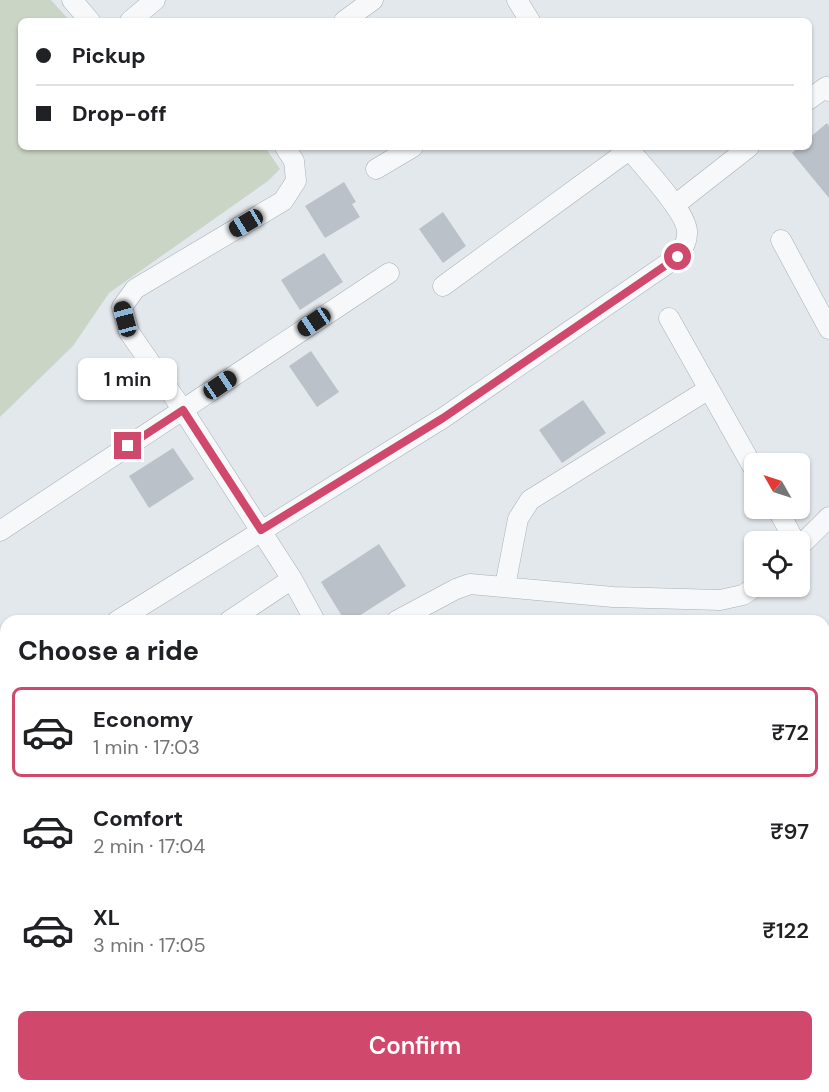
<!DOCTYPE html>
<meta charset="utf-8">
<style>
body{margin:0;font-family:"DM Sans",sans-serif;background:#f6f6f6;color:#202124;height:100vh;display:flex;flex-direction:column;font-size:22px;white-space:nowrap}
*{box-sizing:border-box;margin:0}
p{font-size:20px;color:#757577}
.icon{flex:none;width:33px;height:33px;fill:none;stroke:currentColor;stroke-width:2;stroke-linecap:round;stroke-linejoin:round}
.map{position:relative;flex:1;overflow:hidden}
.drawer{position:absolute;left:0px;top:615px;width:830px;height:477px;display:flex;flex-direction:column;background:#fff;border-radius:18px 18px 0 0;box-shadow:0 2px 4px #0004}
.drawer>*{flex:none}
.banner{position:absolute;left:18px;top:18px;width:794px;height:132px;border-radius:9px;box-shadow:0 2px 4px #0004;display:grid;align-content:center;height:132px;padding:0 18px;background:#fff}
.needle{width:39px;rotate:309deg}
.fabs{position:absolute;left:744px;top:453px;display:grid;gap:12px}
.fabs a{display:grid;place-items:center;width:66px;height:66px;border-radius:9px;background:#fff;box-shadow:0 2px 4px #0004;font-size:30px}
.end{position:absolute;width:27px;height:27px;margin:-14px;border:8px solid #d0496d;background:#fff;box-shadow:0 0 0 3px #fff}
.from{border-radius:50%}
.bubble{position:absolute;height:42px;border-radius:9px;background:#fff;box-shadow:0 2px 4px #0004;font-size:20px;font-weight:600;line-height:42px;text-align:center}
.car{position:absolute;width:18px;height:36px;margin:-18px -9px;border-radius:8px;box-shadow:0 0 4px 2px #0007;background:linear-gradient(#222 24%,#8ab4d8 0 40%,#222 0 76%,#8ab4d8 0 86%,#222 0)}
.banner b{display:flex;align-items:center;gap:21px;height:57px;font-size:22px}
.banner b+b{border-top:2px solid #e0e0e0}
.banner i{width:15px;height:15px;background:#202124}
ul{padding:0;list-style:none}
li{display:flex;align-items:center;gap:18px;height:90px;margin:0 12px 9px;padding:0 6px;border:3px solid transparent;border-radius:9px}
li div{flex:1}
li b{display:block;font-size:22px}
li em{font-style:normal;font-weight:600}
li.on{border-color:#d0496d}
li>.icon{width:54px;height:54px;stroke-width:1.5}
h2{padding:0 18px;font-size:27px;line-height:72px}
.action{display:flex;gap:12px;margin-top:auto;padding:12px 18px}
.action a{flex:1;height:69px;border-radius:9px;background:#d0496d;color:#fff;font-size:24px;font-weight:600;line-height:69px;text-align:center}
.map>svg:first-child{display:block}
.green{fill:#cbd5c5}
.building{fill:#bbc1c9}
.lines{fill:none;stroke-linecap:round;stroke-linejoin:round}
.minor-casing{stroke:#a8afb6;stroke-width:21}
.minor{stroke:#f6f8fa;stroke-width:20}
.route{stroke:#d0496d;stroke-width:8}
</style>
<div class="map">
<svg width="829" height="1092" viewBox="0 0 829 1092">
<rect width="100%" height="100%" fill="#e3e8ec"/>
<path class="green" d="M0,0h51l19,21h-49v126h244l15,22 -12,12 -159,112 -36,53 -73,71z
M6,975v111h453l6,6h-465v-116z"/>
<path class="building" d="M827,123l2,3v72l-37,-45 7,-6h9v-8z
M344,182l12,20 -4,2 8,13 -35,21 -20,-32z
M443,212l23,34 -23,17 -24,-34z
M324,253l19,29 -43,28 -19,-30z
M311,351l28,41 -22,15 -28,-41z
M583,400l23,33 -44,30 -23,-33z
M173,448l21,31 -45,29 -20,-32z
M379,544l27,42 -55,35h-6l-24,-39z"/>
<g class="lines">
<g class="minor-casing">
<path id="minor" d="M72,0l18,21
M517,0l13,21
M130,21l25,-21
M344,21l29,-21
M808,100l18,-13 3,4
M285,147l9,14 2,20 -13,20 -148,88 -13,18 7,25 54,78 109,169 23,42
M376,169l37,-22
M675,205l74,-58
M781,240l48,89
M443,286l186,-136
M669,318l85,151
M777,508l18,34
M0,531l389,-258
M800,546l29,-29
M505,586l13,-67 12,-19 179,-111
M117,621l326,-203 234,-161c6,-9 11,-16 10,-26 -1,-20 -46,-67 -60,-84
M229,621l63,-42
M396,621l60,-32 14,-5 143,13 107,3 23,-5 14,-9
M0,702l6,-5
M0,822l6,-3
M824,900l5,-6"/>
</g>
<use href="#minor" class="minor"/>
</g>
<g class="lines">
<path class="route" d="M128,446l55,-36 78,120 182,-112 235,-161"/>
</g>
</svg>
<div class="fabs">
<a><svg class="needle" viewBox="-14 -14 28 28"><path d="M0-13l5 13h-10z" fill="#e53935"/><path d="M0 13l5-13h-10z" fill="#757577"/></svg></a>
<a><svg class="icon" aria-label="locate" viewBox="0 0 24 24"><circle cx="12" cy="12" r="6"/><path d="M12 2v4M12 18v4M2 12h4M18 12h4"/></svg></a>
</div>
<i class="end from" style="left:678px;top:257px"></i>
<i class="end" style="left:128px;top:446px"></i>
<div class="bubble" style="left:78px;top:358px;width:99px">1 min</div>
<i class="car" style="left:246px;top:223px;rotate:239deg"></i>
<i class="car" style="left:125px;top:319px;rotate:345deg"></i>
<i class="car" style="left:314px;top:322px;rotate:236deg"></i>
<i class="car" style="left:220px;top:385px;rotate:56deg"></i>
<div class="banner">
<b><i class="from"></i>Pickup</b>
<b><i></i>Drop-off</b>
</div>
<section class="drawer">
<h2>Choose a ride</h2>
<ul>
<li class="on"><svg class="icon" aria-label="car" viewBox="0 0 24 24"><path d="M5 17H2v-5l4-1 3-4h7l3 4 3 1v5h-3M9 17h6M6 11h13"/><circle cx="7" cy="17" r="2"/><circle cx="17" cy="17" r="2"/></svg><div><b>Economy</b><p>1 min · 17:03</p></div><em>₹72</em></li>
<li><svg class="icon" aria-label="car" viewBox="0 0 24 24"><path d="M5 17H2v-5l4-1 3-4h7l3 4 3 1v5h-3M9 17h6M6 11h13"/><circle cx="7" cy="17" r="2"/><circle cx="17" cy="17" r="2"/></svg><div><b>Comfort</b><p>2 min · 17:04</p></div><em>₹97</em></li>
<li><svg class="icon" aria-label="car" viewBox="0 0 24 24"><path d="M5 17H2v-5l4-1 3-4h7l3 4 3 1v5h-3M9 17h6M6 11h13"/><circle cx="7" cy="17" r="2"/><circle cx="17" cy="17" r="2"/></svg><div><b>XL</b><p>3 min · 17:05</p></div><em>₹122</em></li>
</ul>
<div class="action"><a>Confirm</a></div>
</section>
</div>
